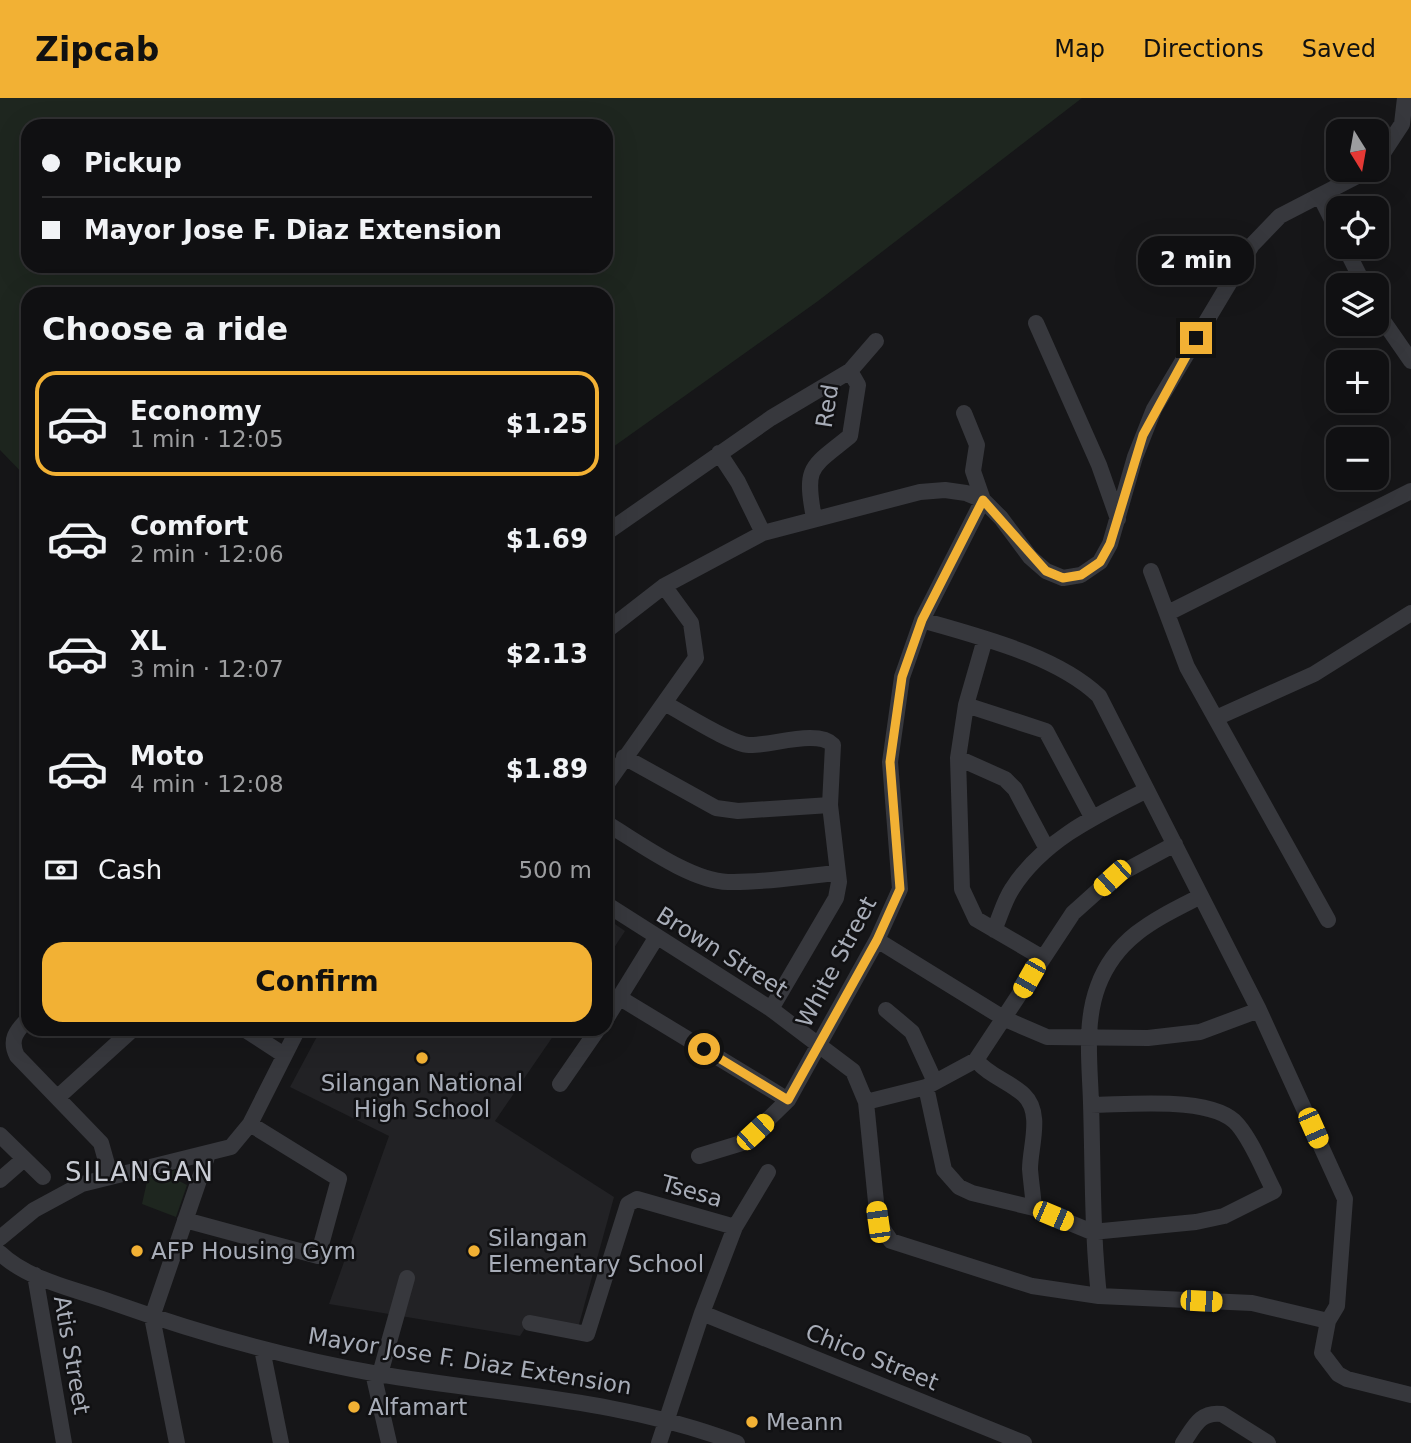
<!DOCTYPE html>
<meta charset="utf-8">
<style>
body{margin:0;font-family:"DejaVu Sans",sans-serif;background:#1e1e20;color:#f1f3f6;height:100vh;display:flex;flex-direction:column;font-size:26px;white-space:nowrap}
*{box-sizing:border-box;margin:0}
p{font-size:23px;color:#9c9d9f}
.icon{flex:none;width:38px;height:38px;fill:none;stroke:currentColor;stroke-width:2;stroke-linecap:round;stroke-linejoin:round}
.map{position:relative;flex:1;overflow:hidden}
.side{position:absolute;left:21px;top:189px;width:592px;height:749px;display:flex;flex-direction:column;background:#101012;border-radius:21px;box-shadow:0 7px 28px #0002,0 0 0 2px #303032}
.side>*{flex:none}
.top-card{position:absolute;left:21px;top:21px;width:592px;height:154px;border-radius:21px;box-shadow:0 7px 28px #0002,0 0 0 2px #303032;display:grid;align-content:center;height:154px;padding:0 21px;background:#101012}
.needle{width:46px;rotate:169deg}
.buttons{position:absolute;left:1326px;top:21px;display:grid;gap:14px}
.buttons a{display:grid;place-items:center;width:63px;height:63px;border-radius:14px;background:#101012;box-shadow:0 7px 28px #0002,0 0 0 2px #303032;font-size:35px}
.end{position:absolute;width:32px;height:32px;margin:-16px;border:9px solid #f2b134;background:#111;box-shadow:0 0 0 4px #111}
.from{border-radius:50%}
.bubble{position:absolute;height:49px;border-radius:21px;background:#101012;box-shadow:0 7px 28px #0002,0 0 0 2px #303032;font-size:23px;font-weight:600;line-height:49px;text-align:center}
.car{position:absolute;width:21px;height:42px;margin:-21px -10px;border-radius:9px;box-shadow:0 0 5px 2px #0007;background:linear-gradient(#f5c518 24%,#345 0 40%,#f5c518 0 76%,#345 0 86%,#f5c518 0)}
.top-card b{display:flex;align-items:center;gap:24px;height:66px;font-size:26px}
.top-card b+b{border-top:2px solid #303032}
.top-card i{width:18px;height:18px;background:#f1f3f6}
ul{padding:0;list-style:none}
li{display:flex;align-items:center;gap:21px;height:105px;margin:0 14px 10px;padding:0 7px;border:4px solid transparent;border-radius:21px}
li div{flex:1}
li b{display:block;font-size:26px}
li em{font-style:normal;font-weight:600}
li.on{border-color:#f2b134}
li>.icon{width:63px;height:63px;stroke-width:1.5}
h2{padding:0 21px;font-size:32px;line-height:84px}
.pay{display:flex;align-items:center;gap:18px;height:77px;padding:0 21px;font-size:26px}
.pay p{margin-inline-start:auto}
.cta{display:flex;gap:14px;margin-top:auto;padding:14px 21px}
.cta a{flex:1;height:80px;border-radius:21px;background:#f2b134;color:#111;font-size:28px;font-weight:600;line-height:80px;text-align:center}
header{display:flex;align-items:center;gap:42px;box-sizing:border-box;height:98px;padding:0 35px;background:#f2b134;color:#111}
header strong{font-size:33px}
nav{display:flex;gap:38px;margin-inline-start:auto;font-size:24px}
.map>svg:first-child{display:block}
.built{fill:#222225}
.green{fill:#1e261f;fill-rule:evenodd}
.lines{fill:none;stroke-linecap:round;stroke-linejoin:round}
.minor{stroke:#37383d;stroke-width:16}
.route{stroke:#f2b134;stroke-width:9}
.poi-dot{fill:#f2b134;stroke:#111113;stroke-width:2.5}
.labels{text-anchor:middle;stroke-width:5;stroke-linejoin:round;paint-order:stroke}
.street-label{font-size:23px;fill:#a8adb8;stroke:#111113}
.poi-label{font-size:23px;fill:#a8adb8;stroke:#111113;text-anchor:start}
.quarter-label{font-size:26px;letter-spacing:2px;fill:#c9ccd4;stroke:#111113}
</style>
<header>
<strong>Zipcab</strong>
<nav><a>Map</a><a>Directions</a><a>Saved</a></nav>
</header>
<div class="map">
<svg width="1411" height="1345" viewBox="0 0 1411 1345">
<rect width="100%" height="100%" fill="#161618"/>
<path class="built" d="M606,820l19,13 -19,29z
M321,931h237l-63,92 119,76 -36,131 -47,-9 -11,17 -191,-32 60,-168 -99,-49z"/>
<path class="green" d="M0,0h1082l-264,203 -212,151v-158h-578v185l-28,-29zM28,28h578v140h-578z
M179,1071v12l8,4 -11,32 -34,-13 6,-27z"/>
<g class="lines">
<path class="minor" d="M1377,64l25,-38 3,-26
M1320,98l19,38
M1345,149l19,38
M1377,214l34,49
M1036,225l63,142 19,54
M719,355l19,29 25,51
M814,420c-10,-53 -3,-50 36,-82l8,-51 -8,-14
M606,435l165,-115 79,-47 26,-30
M1151,473l36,96 141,253
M1168,515l243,-122
M606,533l58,-45 99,-53 157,-41 25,-2 21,3 17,7 18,18 29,39 16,14 17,7 18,-3 19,-13 10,-18 25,-87 19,-48 98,-164 28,-29 89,-46
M985,541l-19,66 -8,53 4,131 14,30 65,38
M666,606c19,10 65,40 83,41 22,1 69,-16 84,0l-3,60 9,77 -3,16 -65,111
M966,607l80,26 46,86
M1216,620l98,-44 97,-61
M624,659l92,51 22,3 92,-6
M958,660l47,21 10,10 32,60
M606,687l90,-127 -5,-35 -27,-37
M606,725c32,19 84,58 122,59 36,1 74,-6 109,-9
M606,806l165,105 82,62 13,31 12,120 13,19 141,45 67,10 153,7 76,18 9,-15 8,-107 -86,-189 -160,-314c-43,-41 -120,-59 -177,-76
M994,832c6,-13 10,-29 18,-41 31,-49 85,-74 135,-99
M877,842l128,79 42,18 101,1 52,-6 59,-22
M620,900l168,102
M886,912l26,22 23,50
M28,921c-12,12 -19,21 -11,37l84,87 9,32
M606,921l50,-81
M244,931l40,26
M976,962c13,16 33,21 48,35 19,18 6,52 6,74 1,13 3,26 4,39
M560,986l38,-55
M926,989l18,83 15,17 13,6 62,15 58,24 104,-10 28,-6 50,-25c-11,-21 -21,-48 -36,-66 -24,-30 -111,-20 -147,-20
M58,999l75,-68
M866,1004l60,-15 50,-27 97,-147 39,-35 63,-34
M0,1037l43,42
M699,1058l46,-14 43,-42 89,-160 23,-51 -10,-127 12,-85 20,-57 61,-120 -10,-29 4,-26 -13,-32
M0,1082l24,-21
M185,1122l133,36 21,-77 -89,-55
M735,1129l33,-55
M0,1140l34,-28 48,-26 149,-37 19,-23 48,-95
M0,1155c28,27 75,36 111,49 87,31 176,56 267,72 123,21 240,24 359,69
M35,1177l29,168
M1099,1198c-7,-65 -6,-128 -8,-193 -1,-37 -7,-80 7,-117 18,-49 58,-67 101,-89
M702,1215l322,130
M152,1219l56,-163
M152,1219l25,126
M1328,1223l-6,32 16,21 9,5 64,16
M530,1225l57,11 41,-130 9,-5 98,28 -33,86 -43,130
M262,1251l19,94
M373,1275l16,70
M380,1276l27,-96
M1183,1345c11,-16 17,-32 39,-29l46,29"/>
</g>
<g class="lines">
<path class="route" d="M704,951l84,51 89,-160 23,-51 -10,-127 12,-85 20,-57 61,-120 63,71 17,7 18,-3 19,-13 10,-18 33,-109 53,-97"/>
</g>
<g class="poi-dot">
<circle cx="422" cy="960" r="7"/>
<circle cx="137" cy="1153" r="7"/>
<circle cx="474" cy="1153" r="7"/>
<circle cx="354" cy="1309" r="7"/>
<circle cx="752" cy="1324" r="7"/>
</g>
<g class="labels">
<g class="street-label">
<text transform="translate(827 308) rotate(-81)" y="8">Red</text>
<text transform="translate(722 854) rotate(32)" y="8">Brown Street</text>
<text transform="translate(836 864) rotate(-62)" y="8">White Street</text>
<text transform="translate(692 1093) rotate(16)" y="8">Tsesa</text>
<text transform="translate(72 1257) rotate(80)" y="8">Atis Street</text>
<text transform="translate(872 1259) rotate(22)" y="8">Chico Street</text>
<text transform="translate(470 1263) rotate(9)" y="8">Mayor Jose F. Diaz Extension</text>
</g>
<g class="poi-label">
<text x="422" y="993" text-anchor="middle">Silangan National<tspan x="422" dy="26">High School</tspan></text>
<text x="488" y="1148">Silangan<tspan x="488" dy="26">Elementary School</tspan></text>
<text x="151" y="1161">AFP Housing Gym</text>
<text x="368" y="1317">Alfamart</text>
<text x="766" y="1332">Meann</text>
</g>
<g class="quarter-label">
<text x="140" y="1083">SILANGAN</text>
</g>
</g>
</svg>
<div class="buttons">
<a><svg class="needle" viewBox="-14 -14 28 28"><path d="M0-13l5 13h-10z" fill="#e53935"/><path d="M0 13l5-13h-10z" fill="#9c9d9f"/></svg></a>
<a><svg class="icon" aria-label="locate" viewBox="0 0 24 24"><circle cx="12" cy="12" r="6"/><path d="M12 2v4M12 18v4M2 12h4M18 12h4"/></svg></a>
<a><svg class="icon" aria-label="layers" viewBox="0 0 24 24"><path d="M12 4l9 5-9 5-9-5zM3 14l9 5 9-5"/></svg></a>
<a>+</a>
<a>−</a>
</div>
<i class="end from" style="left:704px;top:951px"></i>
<i class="end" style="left:1196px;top:240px"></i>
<div class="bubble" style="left:1138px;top:138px;width:116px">2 min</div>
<i class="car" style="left:1112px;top:780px;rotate:228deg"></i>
<i class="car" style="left:1029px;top:880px;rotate:210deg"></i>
<i class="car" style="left:1313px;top:1030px;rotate:156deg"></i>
<i class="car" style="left:755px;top:1034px;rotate:47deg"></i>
<i class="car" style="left:1053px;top:1118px;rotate:113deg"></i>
<i class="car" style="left:878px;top:1124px;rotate:352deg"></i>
<i class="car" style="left:1201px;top:1203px;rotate:93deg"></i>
<div class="top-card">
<b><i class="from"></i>Pickup</b>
<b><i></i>Mayor Jose F. Diaz Extension</b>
</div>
<section class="side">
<h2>Choose a ride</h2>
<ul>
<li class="on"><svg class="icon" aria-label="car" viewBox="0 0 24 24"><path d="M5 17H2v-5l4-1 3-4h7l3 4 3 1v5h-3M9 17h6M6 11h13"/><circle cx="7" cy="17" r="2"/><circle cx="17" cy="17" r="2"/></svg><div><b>Economy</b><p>1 min · 12:05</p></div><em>$1.25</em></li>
<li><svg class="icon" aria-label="car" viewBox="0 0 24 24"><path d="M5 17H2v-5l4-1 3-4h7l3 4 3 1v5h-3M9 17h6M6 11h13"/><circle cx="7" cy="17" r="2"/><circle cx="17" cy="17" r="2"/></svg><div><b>Comfort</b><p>2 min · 12:06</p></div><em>$1.69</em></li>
<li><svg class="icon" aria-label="car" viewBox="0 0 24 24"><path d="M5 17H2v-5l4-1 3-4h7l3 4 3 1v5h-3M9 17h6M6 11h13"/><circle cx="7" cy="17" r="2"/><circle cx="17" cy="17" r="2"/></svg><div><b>XL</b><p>3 min · 12:07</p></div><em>$2.13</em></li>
<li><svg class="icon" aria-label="car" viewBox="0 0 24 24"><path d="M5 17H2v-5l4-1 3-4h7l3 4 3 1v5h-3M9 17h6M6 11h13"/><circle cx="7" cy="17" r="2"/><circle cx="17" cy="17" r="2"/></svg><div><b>Moto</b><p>4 min · 12:08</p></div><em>$1.89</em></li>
</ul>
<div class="pay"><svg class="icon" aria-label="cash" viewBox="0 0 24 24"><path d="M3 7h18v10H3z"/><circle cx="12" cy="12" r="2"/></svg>Cash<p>500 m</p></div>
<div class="cta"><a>Confirm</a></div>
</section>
</div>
